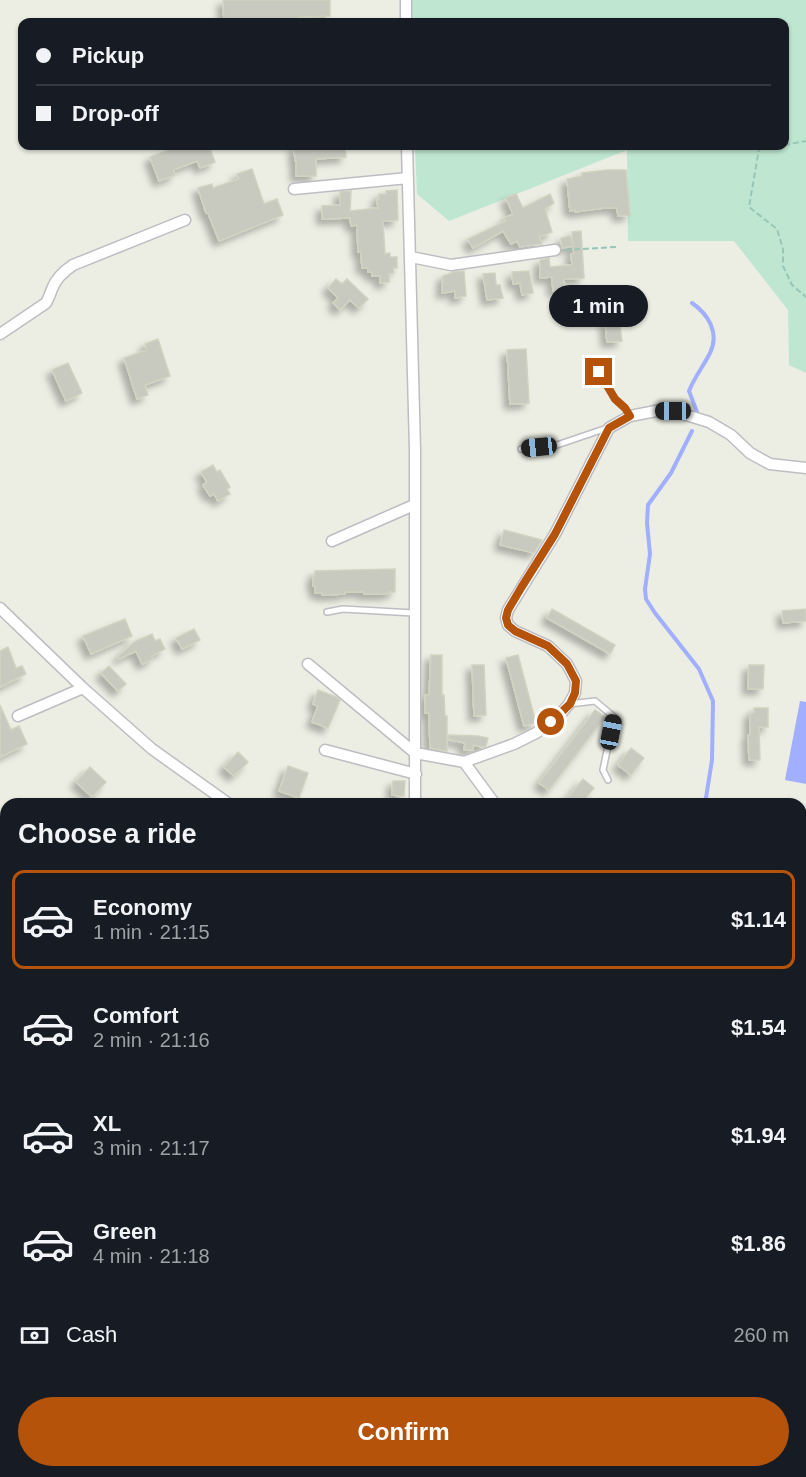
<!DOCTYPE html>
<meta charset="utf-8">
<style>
body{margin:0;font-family:Arial,sans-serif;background:#242831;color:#f1f3f6;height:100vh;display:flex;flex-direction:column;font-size:22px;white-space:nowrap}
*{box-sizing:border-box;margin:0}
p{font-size:20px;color:#9ea1a6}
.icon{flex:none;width:33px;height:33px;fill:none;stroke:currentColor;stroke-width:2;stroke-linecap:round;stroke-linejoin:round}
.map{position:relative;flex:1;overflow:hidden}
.drawer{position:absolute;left:0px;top:798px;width:807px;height:680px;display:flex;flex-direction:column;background:#171b24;border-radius:18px 18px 0 0;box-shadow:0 2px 4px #0004}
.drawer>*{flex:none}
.hud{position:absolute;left:18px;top:18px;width:771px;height:132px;border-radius:12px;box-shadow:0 2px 4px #0004;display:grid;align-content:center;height:132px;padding:0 18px;background:#171b24}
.end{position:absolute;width:27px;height:27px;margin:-14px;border:8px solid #b45309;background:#fff;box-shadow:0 0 0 3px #fff}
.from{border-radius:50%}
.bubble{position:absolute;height:42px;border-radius:21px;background:#171b24;box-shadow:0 2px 4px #0004;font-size:20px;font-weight:700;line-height:42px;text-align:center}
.car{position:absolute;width:18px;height:36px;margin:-18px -9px;border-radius:8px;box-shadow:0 0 4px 2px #0007;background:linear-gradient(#222 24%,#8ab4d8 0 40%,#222 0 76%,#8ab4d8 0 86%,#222 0)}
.hud b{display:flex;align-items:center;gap:21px;height:57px;font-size:22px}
.hud b+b{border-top:2px solid #363941}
.hud i{width:15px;height:15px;background:#f1f3f6}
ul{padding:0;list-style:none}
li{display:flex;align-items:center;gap:18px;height:99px;margin:0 12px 9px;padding:0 6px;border:3px solid transparent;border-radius:12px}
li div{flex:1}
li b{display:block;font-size:22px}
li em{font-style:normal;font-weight:700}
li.current{border-color:#b45309}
li>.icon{width:54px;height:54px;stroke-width:1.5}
h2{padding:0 18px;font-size:27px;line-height:72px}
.pay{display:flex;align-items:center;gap:15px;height:66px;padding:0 18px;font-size:22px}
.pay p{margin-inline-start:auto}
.cta{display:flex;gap:12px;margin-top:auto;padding:12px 18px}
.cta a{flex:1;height:69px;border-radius:36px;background:#b45309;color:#fff;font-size:24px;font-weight:700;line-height:69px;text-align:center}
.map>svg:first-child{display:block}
.green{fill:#bee6d0}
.water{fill:#a2aeff}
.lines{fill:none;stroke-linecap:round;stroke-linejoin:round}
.stream{stroke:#a2aeff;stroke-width:4}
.building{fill:#c8c9bf;stroke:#d1d3c1;stroke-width:1.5;filter:url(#shadow)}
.lane-casing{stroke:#bdbdc4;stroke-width:8}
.street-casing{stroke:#bdbdc4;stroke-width:13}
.path{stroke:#97c6b9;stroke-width:2;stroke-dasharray:6 3;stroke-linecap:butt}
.lane{stroke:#fff;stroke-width:5}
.street{stroke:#fff;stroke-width:10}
.route{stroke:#b45309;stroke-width:8}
</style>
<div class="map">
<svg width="806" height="1477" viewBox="0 0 806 1477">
<defs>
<filter id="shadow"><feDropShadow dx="-5.5" dy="5.5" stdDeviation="3" flood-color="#0004"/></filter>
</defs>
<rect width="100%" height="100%" fill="#eceee3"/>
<path class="green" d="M412,0h394v373l-17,-8 -1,-55 -54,-69h-106l-1,-91 -178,71 -32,-27 -2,-48h369v-124h-372z"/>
<path class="water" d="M800,701l6,1v82l-21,-4z"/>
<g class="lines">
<path class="stream" d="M692,303c16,11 28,30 18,50 -7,14 -15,23 -21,38l8,21
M692,431l-21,42 -23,32 -1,18 3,31 -5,35 1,10 9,14 44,56 14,32 -1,59 -7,44
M607,1472l2,5"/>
</g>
<path class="building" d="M223,0h107v16l-30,1v5h-76z
M179,146h30l6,16 -15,6 -3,-7 -24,9 2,5 -16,6 -9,-24z
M294,146h51l1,11 -30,2v17h-20v-15h-1z
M252,169l12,35 13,-5 6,16 -64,26 -11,-28h-2l-8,-25 14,-4 1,4 26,-9 -2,-5z
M607,170h19l4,45 -12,1 -1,-8h-13l-29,4v-2l-5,1 -3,-32 15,-3v-3z
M397,190l1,30 -15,1 2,33 5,-1v4h7v11h-4l1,5 -5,1v8l-9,1v-7h-8v-4h-4v-4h-6l-1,-16h-3l-1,-27 -6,1 -1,-8 -28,1v-13l18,-1v-13l11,-1 -1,20 28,-3 -1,-8 2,-1v-5h7v-3z
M516,194l7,14 27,-14 4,9 -9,6 7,23 -13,5 3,7h-3l-19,3 -3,-6 -6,3 -8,-13 -30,17 -5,-9 38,-18 -2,-3 9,-4 -7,-16z
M581,231l3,47 -20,1 1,11 -12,1 -1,-14 -12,1v-18l9,-2 1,9 22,-2 -1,-11 3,-1 -1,-7 -11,2 -1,-10 9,-2 3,8 -1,-12z
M464,271l2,25 -11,2v-7l-13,2 1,-17 11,-4z
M529,271l4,22 -11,2 -2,-12 -7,1 -1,-12z
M495,273l1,12h4l3,13 -16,2 -4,-26z
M336,279l6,5 5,-5 21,20 -9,9 -9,-8 -10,10 -7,-7 5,-5 -10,-10z
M619,320l3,21 -15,1 -2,-20z
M158,339l12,37 -25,9 3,10 -11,4 -13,-41 23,-8 -2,-6z
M526,349l3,54 -19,1 -3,-54z
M68,363l14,30 -16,8 -14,-31z
M213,465l4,7 3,-2 10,17 -3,2 3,5 -12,7 -4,-7 -4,2 -7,-11 4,-3 -6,-10z
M504,530l38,10 -1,2 -7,11 -34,-8z
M395,569v23h-7v2h-24v-2h-19v2l-23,1v-2h-7v-7h-2v-10h2v-5z
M552,609l63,36 -5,9 -63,-36z
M806,609v12l-23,2 -1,-12z
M125,619l7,17 -41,18 -8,-18z
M194,629l6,11 -18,9 -6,-11z
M152,634l3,7 5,-2 5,10 -14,7 2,3 -11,5 -6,-13 -17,8 -1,-2 16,-15z
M8,647l8,21 6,-2 4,8 -26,13v-36z
M431,655h11v40h2l1,21h2v35l-17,-3 -1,-35h-4v-18h4z
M518,655l18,68 -12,3 -18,-68z
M472,665h12l2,50 -12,1z
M749,665h15l-1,24h-15z
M109,666l17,18 -8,7 -17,-18z
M318,690l18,7 4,3 -12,28 -16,-6 6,-16 -5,-2z
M0,705l11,25 8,-4 8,18 -27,13z
M754,708h14v19h-9l1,33h-11l-1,-25h2v-22h4z
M595,710l10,7 -56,73 -10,-7z
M449,735l29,1 10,2 -2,8 -3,1 -10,-2v5h-9l1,-7 -17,-4z
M631,748l13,10 -13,17 -13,-10z
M238,752l10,10 -14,14 -10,-9z
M288,766l20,7 -9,25 -20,-7z
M90,767l16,15 -14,15 -16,-15z
M583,779l11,9 -13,16h-18z
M393,781h12l-1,15 -12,-1z"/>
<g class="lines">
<g class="lane-casing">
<path id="lane" d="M599,372l16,27 10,9 5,8
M521,449l36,-4 50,-17
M327,612l16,-3 71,4
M569,704l26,-3 19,16 -11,53 5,10"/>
</g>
<g class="street-casing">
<path id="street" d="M406,0v22
M407,146l8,304v354
M294,189l114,-11
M411,257l40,8 104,-15
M0,334l46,-31c3,-5 4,-9 6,-14 4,-11 12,-18 21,-24l112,-45
M332,541l82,-36
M0,608l83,80 69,61 77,55
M308,664l107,89 49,9 50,-18 22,-11 27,-22 6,-7 6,-11 1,-12 -9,-17 -19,-18 -33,-15 -7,-6 -2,-7 2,-8 47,-76 54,-106 21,-12 26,-5h17l36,11 22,13 19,18 20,11 36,4
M18,716l65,-28
M325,750l91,24
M464,762l31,42
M0,843l6,21
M801,890l5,1
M801,1193l5,3
M801,1219l5,6
M169,1472l2,5
M393,1477l2,-5
M760,1477v-5"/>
</g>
<path class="path" d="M784,145l22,-4
M780,146l-21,3 -10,58 28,22 6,20v17l9,19 14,12
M565,250l51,-3"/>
<use href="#lane" class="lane"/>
<use href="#street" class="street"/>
</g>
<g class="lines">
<path class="route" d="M551,722l19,-18 5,-11 1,-12 -9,-17 -19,-18 -33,-15 -7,-6 -2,-7 2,-8 13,-22 34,-54 54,-106 21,-12 -5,-8 -10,-9 -16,-27"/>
</g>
</svg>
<i class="end from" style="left:551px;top:722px"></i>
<i class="end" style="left:599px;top:372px"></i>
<div class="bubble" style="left:549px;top:285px;width:99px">1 min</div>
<i class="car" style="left:673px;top:411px;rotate:270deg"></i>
<i class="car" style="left:539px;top:447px;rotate:264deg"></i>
<i class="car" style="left:611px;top:732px;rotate:11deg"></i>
<div class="hud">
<b><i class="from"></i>Pickup</b>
<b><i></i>Drop-off</b>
</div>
<section class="drawer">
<h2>Choose a ride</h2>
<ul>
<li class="current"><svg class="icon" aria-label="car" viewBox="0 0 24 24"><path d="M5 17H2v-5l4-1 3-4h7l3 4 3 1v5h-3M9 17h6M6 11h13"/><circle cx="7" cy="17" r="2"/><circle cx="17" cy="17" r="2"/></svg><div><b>Economy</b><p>1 min · 21:15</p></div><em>$1.14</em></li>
<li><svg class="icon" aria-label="car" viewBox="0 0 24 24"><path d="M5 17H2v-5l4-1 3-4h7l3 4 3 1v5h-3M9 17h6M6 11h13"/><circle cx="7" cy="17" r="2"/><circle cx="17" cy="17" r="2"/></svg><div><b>Comfort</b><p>2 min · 21:16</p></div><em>$1.54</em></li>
<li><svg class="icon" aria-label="car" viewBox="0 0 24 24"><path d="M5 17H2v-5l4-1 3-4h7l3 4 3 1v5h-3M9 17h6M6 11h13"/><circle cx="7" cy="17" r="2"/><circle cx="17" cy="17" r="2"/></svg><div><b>XL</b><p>3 min · 21:17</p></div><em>$1.94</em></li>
<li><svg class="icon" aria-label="car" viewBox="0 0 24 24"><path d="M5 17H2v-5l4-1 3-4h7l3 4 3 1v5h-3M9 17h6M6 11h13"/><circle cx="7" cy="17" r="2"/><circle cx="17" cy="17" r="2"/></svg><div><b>Green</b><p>4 min · 21:18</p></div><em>$1.86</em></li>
</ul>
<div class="pay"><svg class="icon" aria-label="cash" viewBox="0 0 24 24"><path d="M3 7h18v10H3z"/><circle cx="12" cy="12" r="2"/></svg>Cash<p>260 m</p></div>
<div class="cta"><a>Confirm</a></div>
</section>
</div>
